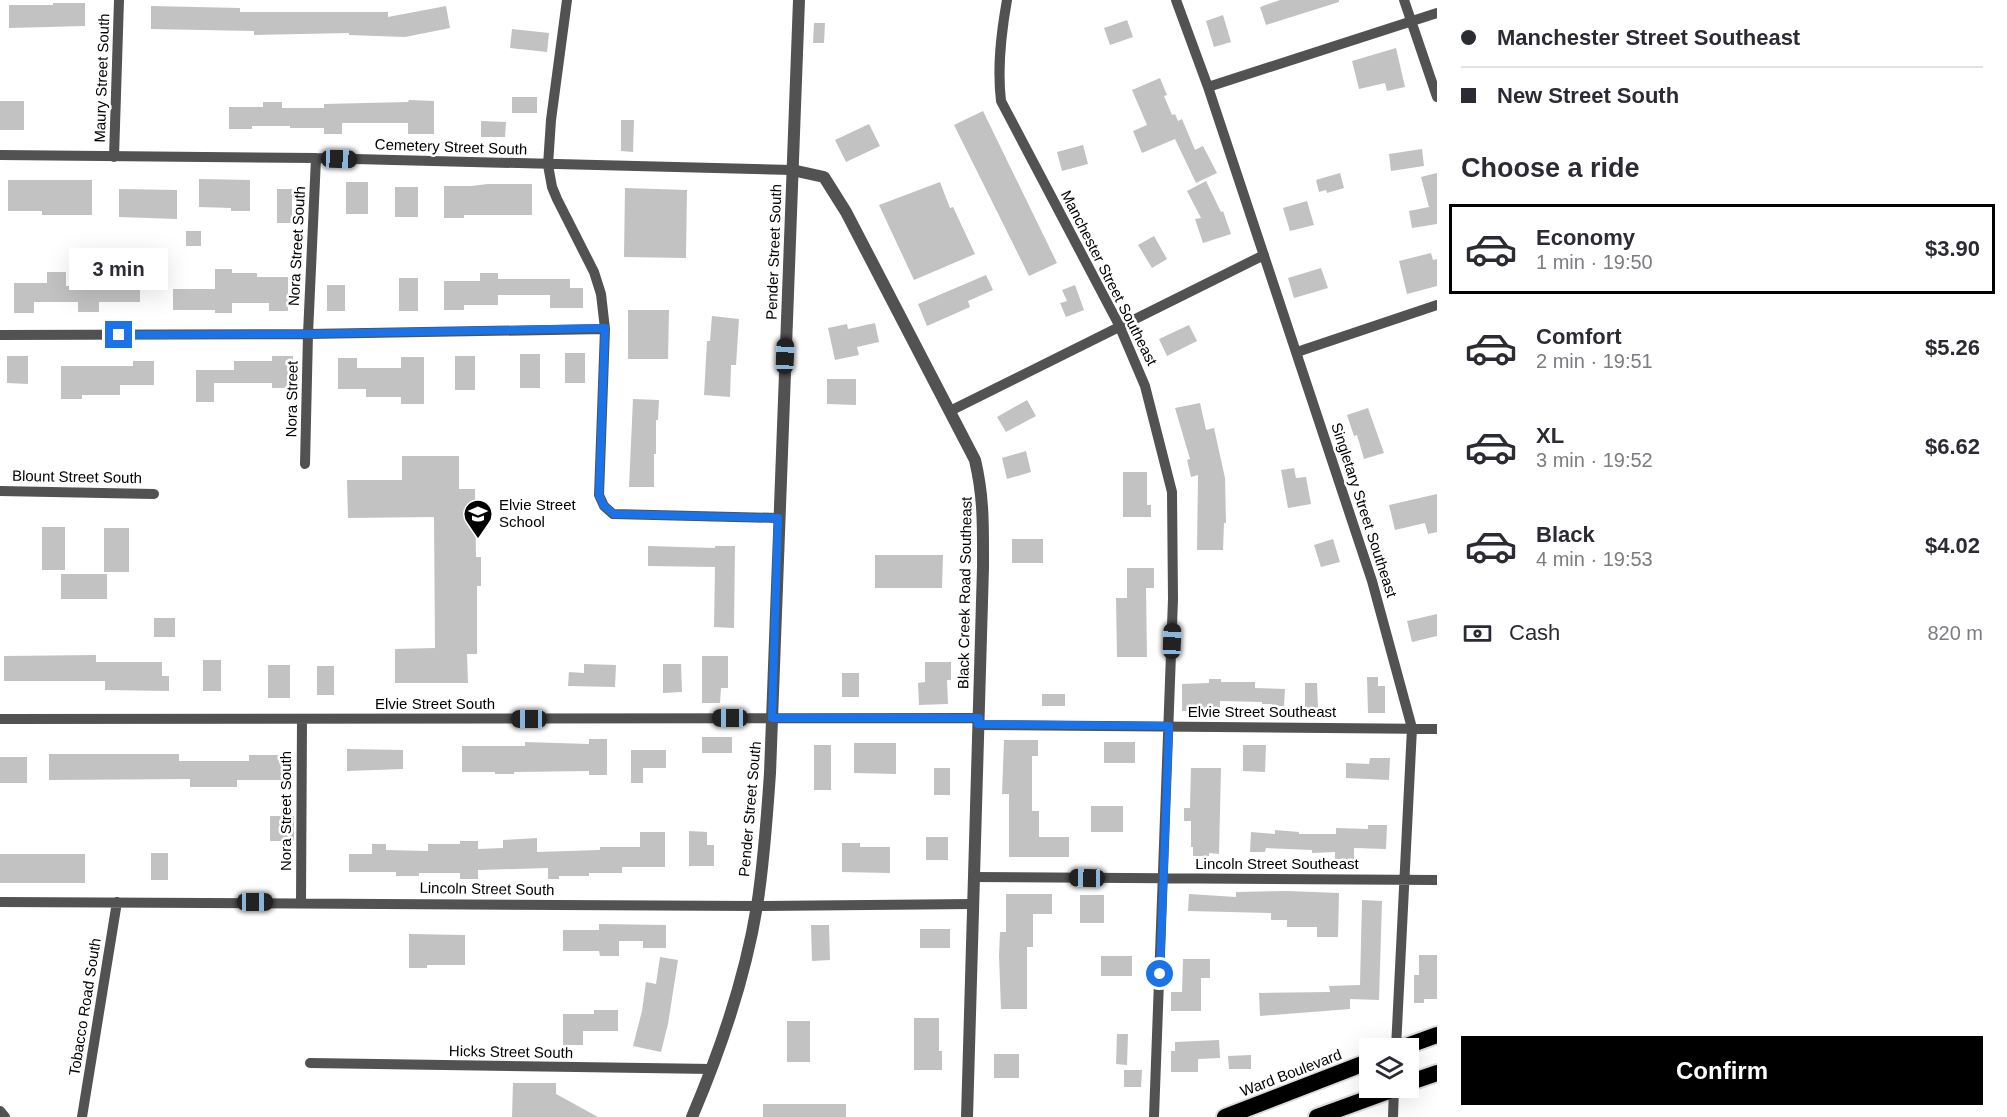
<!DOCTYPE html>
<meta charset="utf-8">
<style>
body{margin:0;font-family:Arial,sans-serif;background:#f2f2f3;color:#2b2b33;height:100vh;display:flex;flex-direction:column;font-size:22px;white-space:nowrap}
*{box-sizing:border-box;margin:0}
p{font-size:20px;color:#7c7c81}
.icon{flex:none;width:33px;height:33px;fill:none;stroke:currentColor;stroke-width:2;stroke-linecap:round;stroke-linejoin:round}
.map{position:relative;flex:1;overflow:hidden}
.drawer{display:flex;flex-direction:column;background:#fff;width:570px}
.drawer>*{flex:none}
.guide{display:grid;align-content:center;height:132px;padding:0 24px;background:#fff}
.fabs{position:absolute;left:1359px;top:1038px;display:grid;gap:12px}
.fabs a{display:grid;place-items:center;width:60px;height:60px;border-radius:0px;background:#fff;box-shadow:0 6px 24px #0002;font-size:30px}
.end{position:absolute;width:27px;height:27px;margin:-14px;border:8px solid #1a73e8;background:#fff;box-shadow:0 0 0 3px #fff}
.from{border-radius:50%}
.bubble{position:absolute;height:42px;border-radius:0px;background:#fff;box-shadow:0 6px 24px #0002;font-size:20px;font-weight:700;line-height:42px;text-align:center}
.car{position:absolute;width:18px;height:36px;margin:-18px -9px;border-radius:8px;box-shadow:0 0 4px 2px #0007;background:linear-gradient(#222 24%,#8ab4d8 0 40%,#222 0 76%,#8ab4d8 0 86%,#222 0)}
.guide b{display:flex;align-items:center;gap:21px;height:57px;font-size:22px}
.guide b+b{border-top:2px solid #e1e1e2}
.guide i{width:15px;height:15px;background:#2b2b33}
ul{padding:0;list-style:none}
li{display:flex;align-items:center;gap:18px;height:90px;margin:0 12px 9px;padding:0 12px;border:3px solid transparent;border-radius:0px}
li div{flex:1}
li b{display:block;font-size:22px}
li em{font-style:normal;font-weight:700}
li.active{border-color:#000}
li>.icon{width:54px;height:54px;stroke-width:1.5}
h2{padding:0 24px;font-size:27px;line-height:72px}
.pay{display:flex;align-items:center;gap:15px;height:66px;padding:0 24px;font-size:22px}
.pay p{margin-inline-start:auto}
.primary-button{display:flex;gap:12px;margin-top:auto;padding:12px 24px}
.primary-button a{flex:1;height:69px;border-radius:0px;background:#000;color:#fff;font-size:24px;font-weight:700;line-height:69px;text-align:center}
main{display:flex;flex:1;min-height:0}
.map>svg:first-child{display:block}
.building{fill:#c2c2c2}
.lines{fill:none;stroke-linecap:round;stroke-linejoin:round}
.trunk-casing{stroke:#dbdbdb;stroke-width:20}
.minor{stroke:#525252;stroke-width:10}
.tertiary{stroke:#525252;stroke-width:12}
.trunk{stroke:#000;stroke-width:16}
.route{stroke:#1a73e8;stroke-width:8}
.labels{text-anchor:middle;stroke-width:5;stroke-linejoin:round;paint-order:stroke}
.street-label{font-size:15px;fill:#000;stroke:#fff}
.poi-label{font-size:15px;fill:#000;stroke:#fff;text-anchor:start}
</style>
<main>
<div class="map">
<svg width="1437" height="1117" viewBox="0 0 1437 1117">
<rect width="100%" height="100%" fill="#fff"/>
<path class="building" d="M1280,0h59v2l-73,23 -6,-18z
M53,3h32v23l-76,2v-23h44z
M151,6l89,2v4h148v5l58,-11 4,22 -45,9 -56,-2v-2l-95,2v-4l-103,-2z
M1223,15l8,27 -17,5 -8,-26z
M1127,20l6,17 -23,8 -6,-17z
M814,23h11l-1,20h-11z
M512,29l37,4 -2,19 -37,-4z
M1396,48l9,39 -18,4 -2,-8 -26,6 -7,-28z
M1160,78l7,17 -3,1 8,19 3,-1 3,7 4,-2 13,31 8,-4 14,27 -21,10 -21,-44 -33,14 -9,-22 14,-6 -15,-35z
M512,97h25v16h-25z
M409,100l25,1v33h-26v-11h-66v11h-18v-6h-34v-2h-38v3h-23v-22h34v-5h19v6h42v-4l84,-2z
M0,101h24v29h-24z
M983,111l74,152 -28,13 -75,-151z
M621,120h13l-1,32 -12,-1z
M481,121l25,1 -1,15h-24z
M869,124l11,22 -34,16 -11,-22z
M1083,145l5,19 -26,7 -5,-19z
M1422,149l2,17 -33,5 -2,-17z
M1340,173l4,15 -17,5 -1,-3 -7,2 -3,-12z
M1437,173v51l-25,4 -3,-17 20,-4 -8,-30z
M199,179l51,1v31h-19v-3l-32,-1z
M8,180h84v35h-50v-4h-34z
M1206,181l15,31 2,-1 8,23 -28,9 -8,-24 6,-1 -14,-27z
M346,182h22v32h-22z
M940,182l10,26 3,-1 22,47 -61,26 -35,-75z
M488,184h44v31h-68v3h-20v-32h27z
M395,187h23v30h-23z
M625,188l62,2 -1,68 -62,-1z
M119,189l58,1v29l-58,-2z
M277,189h15v34h-15z
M1307,201l7,24 -24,6 -7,-23z
M186,231h15v15h-15z
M1154,236l13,23 -15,9 -14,-23z
M1431,253l2,7 4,-1v27l-30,8 -8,-33z
M1321,268l7,20 -34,10 -6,-20z
M215,269h17v4h25v4h31v34h-19v-8h-37v10h-17v-3h-42v-21h42z
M47,272h19v14h51v-10h23v26h-41v10h-21v-10h-44v11h-20v-30h33z
M480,273h18v6h72v9h13v20h-33v-13h-52v10h-34v5h-20v-29h36z
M986,275l7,15 -25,11 2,6 -43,19 -9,-22z
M399,278h19v33h-19z
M327,285h18v26h-18z
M1075,285l9,25 -18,7 -6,-14 7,-2 -5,-11z
M628,310h41l-1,49h-40z
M712,316l27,3 -3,46h-5l-1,32 -26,-2 3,-54h3z
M875,323l4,19 -22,5 2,8 -24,5 -7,-32 19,-4 1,5z
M1189,325l8,16 -30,15 -8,-17z
M565,353h20v30h-20z
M520,354h20v34h-20z
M7,356h21v28l-21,-1z
M272,356h21v32h-21v-5h-58v19h-18v-32h38v-9h38z
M455,356h20v34h-20z
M401,357h23v47h-23v-7h-35v-8h-28v-31h19v10h44z
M133,361h21v24h-34v10h-38v4h-21v-33h72z
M827,379h29v26l-29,-1z
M633,399l26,1 -1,20h-2v34h-2v33h-25z
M1027,400l9,16 -30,16 -9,-15z
M1200,403l6,27 8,-2 11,50 1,45h-2l-1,27h-26l1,-75 -7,2 -4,-17 3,-1 -15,-51z
M1368,408l16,45 -20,6 -7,-24 -3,1 -7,-21z
M1026,451l5,21 -24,7 -5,-21z
M402,456h57v33h16l1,68h5v29h-4v68h-10l1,29h-73v-34l40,-1 -1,-131 -86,1 -1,-38h55z
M1294,468l2,10 10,-1 5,27 -23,4 -7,-38z
M1123,472h24v33h4v12h-28z
M1437,494v38l-9,2 -3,-11 -30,7 -6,-25z
M42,527h23v43h-23z
M104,528h25v44h-25z
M1012,539h31v24h-31z
M1333,539l7,23 -19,5 -7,-22z
M648,546l67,2v-2h20l-1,82 -20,-1 1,-60 -67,-1z
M875,555h68l-1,33h-67z
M1127,568h27v20h-8l1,69h-30l-1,-59h11z
M61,574h46v25h-46z
M1437,614v22l-25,6 -5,-21z
M154,618h21v19h-21z
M96,655v7h66v14h7v15l-64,-1v-9h-101v-25z
M702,656h26v32h-7l-1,15h-18z
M203,660h18v31h-18z
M925,662h26v18h-4l1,24 -29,1 -1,-22 7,-1z
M584,664l32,1 -1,22 -47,-1 1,-14 15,1z
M663,664h18l1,28 -19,1z
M268,665h22v33h-22z
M317,666h17v29h-17z
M842,673h17v24h-17z
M1367,677h11v9h7v27h-17z
M1209,679h12v3h34v6l30,1 -1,17h-12v-2h-10v-2l-42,-1v10h-38v-27l27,-1z
M1305,683h12l1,25h-13z
M1042,694h23v12h-23z
M702,737h30v16h-30z
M589,739h18v36h-18v-4l-75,1v2h-19v-2h-33v-26h63v-4l64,2z
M1004,740h34v16h-6v55h7v26h30v20h-60v-63h-7z
M1104,742h31v21h-31z
M854,743h42v31l-42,-1z
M814,745h17v45h-17z
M1243,745h23l-1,27 -22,-1z
M347,749l56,1v19l-56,2z
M631,750h35v18h-23v15h-12z
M49,754h130v7h70v-6h34v25h-46v7h-47v-8l-141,1z
M0,757h27v26h-27z
M1370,758h20l-1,22 -43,-2v-15l23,1z
M934,768h16v27h-16z
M1191,768h30l-2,86 -10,-1v3h-16v-9h-2v-26h-7v-13h6z
M1091,806h32v26h-32z
M270,816h24v25h-24z
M1368,825h19l-1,24 -32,-1v11h-19v-7l-23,1v-3l-46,-2 -1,4h-15l1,-20 24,2v-4l24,2v2h37v-6l32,1z
M689,831l18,1v13h7v21h-25z
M640,832h25v35h-43v6h-33v3h-30v3h-11v-11l-70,2v9h-18v-6h-41v3h-23v-4h-47v-18h23v-10h14v6l42,1v-7h32v-3h18v8l25,-1v-8l34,-2v14l63,-2v-3h40z
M926,837h22v23h-22z
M842,843h18v4h30v26l-48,-1z
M151,853h17v27h-17z
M0,854h85v29h-85z
M1287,891l52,2 -1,44h-21v-10h-30v-7h-16v-7l-83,-2 1,-17 47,3v-5z
M1006,894h46v20h-19v33h-6v62h-26l-2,-53 1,-24h6z
M1080,895h24v28h-24z
M1362,900l20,1 -3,99 -29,-1v10l-90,7 -1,-23 71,-1 -1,-6 31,-1z
M599,924l67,1v23h-23v-7h-24v15h-19l-1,-5h-36v-21h36z
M811,925h18l1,35 -18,1z
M920,929h30v19h-30z
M409,934l56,1v30h-38v3h-18z
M1419,955h18v44h-13v4h-10v-28h5z
M1101,956h31v20h-31z
M660,957l18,3 -10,64 -7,28 -28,-6 9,-35 4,-29 10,2z
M1183,959h27v19h-9v33h-30v-19h11z
M594,1010h24v21h-35v14h-20v-31h31z
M914,1018h25v33h3v19h-28z
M787,1021h23v41h-23z
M1117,1034h11l-1,31 -11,-1z
M1219,1040l1,18 -22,1v13h-27v-21h4v-9z
M994,1054h25v24h-25z
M1251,1055v14h-22l-1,-13z
M1124,1070h18l-1,17h-17z
M513,1083h43v11l42,23h-86z
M763,1104h83v13h-83z"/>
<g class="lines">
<g class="trunk-casing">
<path id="trunk" d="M1401,1048l36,-13
M1408,1083l29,-10
M1225,1117l145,-56
M1317,1117l80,-29"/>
</g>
<path class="minor" d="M567,0l-16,120 -3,45 4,22 5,12 37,73 7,22 4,35 -6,166 5,11 9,8 165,4
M1007,0c-6,34 -10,67 -6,101l118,224 26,61 27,106 1,107 -19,518
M1176,0l32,87 164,494 40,147 -16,320
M1404,0l33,97
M1208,87l229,-74
M0,155l316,3 476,12
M114,157l5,-157
M0,335l308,-1 297,-5
M1297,352l140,-47
M950,411l314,-156
M305,464l3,-130 8,-176
M0,491l154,3
M0,719l979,-1
M978,725l459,4
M974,877l463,3
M0,902l757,4 216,-2
M301,903l1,-184
M310,1063l402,6
M0,1111l5,6
M82,1117l35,-215
M1393,1117l1,-29"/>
<path class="tertiary" d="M792,170l32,7 22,35 129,248c9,38 8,68 8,107l-16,550
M692,1117c29,-68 53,-138 65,-211 7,-44 10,-89 13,-133l29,-773"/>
<use href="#trunk" class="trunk"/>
</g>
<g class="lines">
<path class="route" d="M119,335l189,-1 297,-6 -6,167 5,11 10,8 164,4 -6,200h207l-1,6 191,2 -9,248"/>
</g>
<defs>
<g id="school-pin" transform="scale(1.5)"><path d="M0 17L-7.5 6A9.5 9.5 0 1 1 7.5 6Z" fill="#000" stroke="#fff"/><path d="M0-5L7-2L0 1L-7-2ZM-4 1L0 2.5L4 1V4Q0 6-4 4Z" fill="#fff"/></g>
</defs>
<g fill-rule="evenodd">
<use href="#school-pin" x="478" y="514"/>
</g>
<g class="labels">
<g class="street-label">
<text transform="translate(102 78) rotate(-88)" y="5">Maury Street South</text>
<text transform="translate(451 147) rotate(2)" y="5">Cemetery Street South</text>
<text transform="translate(297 246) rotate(-87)" y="5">Nora Street South</text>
<text transform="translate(774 252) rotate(-88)" y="5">Pender Street South</text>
<text transform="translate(1109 278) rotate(63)" y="5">Manchester Street Southeast</text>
<text transform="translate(292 399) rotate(-89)" y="5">Nora Street</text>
<text transform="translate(77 477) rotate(1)" y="5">Blount Street South</text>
<text transform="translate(1364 510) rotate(72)" y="5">Singletary Street Southeast</text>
<text transform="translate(965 593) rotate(-89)" y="5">Black Creek Road Southeast</text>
<text x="435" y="709">Elvie Street South</text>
<text x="1262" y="717">Elvie Street Southeast</text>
<text transform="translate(750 809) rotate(-85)" y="5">Pender Street South</text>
<text transform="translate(286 811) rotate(-90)" y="5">Nora Street South</text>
<text x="1277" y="869">Lincoln Street Southeast</text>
<text transform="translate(487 889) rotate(1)" y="5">Lincoln Street South</text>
<text transform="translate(85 1007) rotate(-81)" y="5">Tobacco Road South</text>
<text transform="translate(511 1052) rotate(1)" y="5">Hicks Street South</text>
<text transform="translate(1291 1073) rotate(-21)" y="5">Ward Boulevard</text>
</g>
<g class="poi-label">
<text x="499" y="510">Elvie Street<tspan x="499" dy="17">School</tspan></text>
</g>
</g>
</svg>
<div class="fabs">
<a><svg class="icon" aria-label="layers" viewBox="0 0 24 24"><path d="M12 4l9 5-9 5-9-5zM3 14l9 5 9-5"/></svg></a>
</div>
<i class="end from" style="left:1160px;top:974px"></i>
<i class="end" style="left:119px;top:335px"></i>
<div class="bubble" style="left:69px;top:248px;width:99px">3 min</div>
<i class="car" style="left:339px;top:159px;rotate:92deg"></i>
<i class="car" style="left:785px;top:356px;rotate:2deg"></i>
<i class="car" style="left:1172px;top:641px;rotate:2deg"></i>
<i class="car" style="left:730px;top:718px;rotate:270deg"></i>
<i class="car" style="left:529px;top:719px;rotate:270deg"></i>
<i class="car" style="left:1087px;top:878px;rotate:271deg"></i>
<i class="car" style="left:255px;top:902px;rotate:90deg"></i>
</div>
<section class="drawer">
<div class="guide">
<b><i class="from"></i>Manchester Street Southeast</b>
<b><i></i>New Street South</b>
</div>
<h2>Choose a ride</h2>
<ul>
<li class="active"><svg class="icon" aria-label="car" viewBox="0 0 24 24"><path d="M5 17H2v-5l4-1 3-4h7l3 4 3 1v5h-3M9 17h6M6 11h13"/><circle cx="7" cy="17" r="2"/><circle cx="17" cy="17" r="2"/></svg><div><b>Economy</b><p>1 min · 19:50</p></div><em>$3.90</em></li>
<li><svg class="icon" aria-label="car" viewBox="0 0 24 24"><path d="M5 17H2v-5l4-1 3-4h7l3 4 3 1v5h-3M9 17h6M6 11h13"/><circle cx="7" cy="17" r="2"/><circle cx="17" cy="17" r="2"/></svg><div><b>Comfort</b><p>2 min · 19:51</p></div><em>$5.26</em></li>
<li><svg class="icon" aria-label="car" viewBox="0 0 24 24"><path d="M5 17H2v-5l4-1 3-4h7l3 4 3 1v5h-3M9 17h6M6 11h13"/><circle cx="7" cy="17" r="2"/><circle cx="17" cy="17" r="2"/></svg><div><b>XL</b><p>3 min · 19:52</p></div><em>$6.62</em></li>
<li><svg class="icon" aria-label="car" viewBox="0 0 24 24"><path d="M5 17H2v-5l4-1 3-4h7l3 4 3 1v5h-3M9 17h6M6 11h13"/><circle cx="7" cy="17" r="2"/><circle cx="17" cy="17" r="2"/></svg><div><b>Black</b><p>4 min · 19:53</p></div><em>$4.02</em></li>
</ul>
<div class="pay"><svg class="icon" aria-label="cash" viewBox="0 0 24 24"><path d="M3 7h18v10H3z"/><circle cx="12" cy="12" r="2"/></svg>Cash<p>820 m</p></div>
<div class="primary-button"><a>Confirm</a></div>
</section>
</main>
